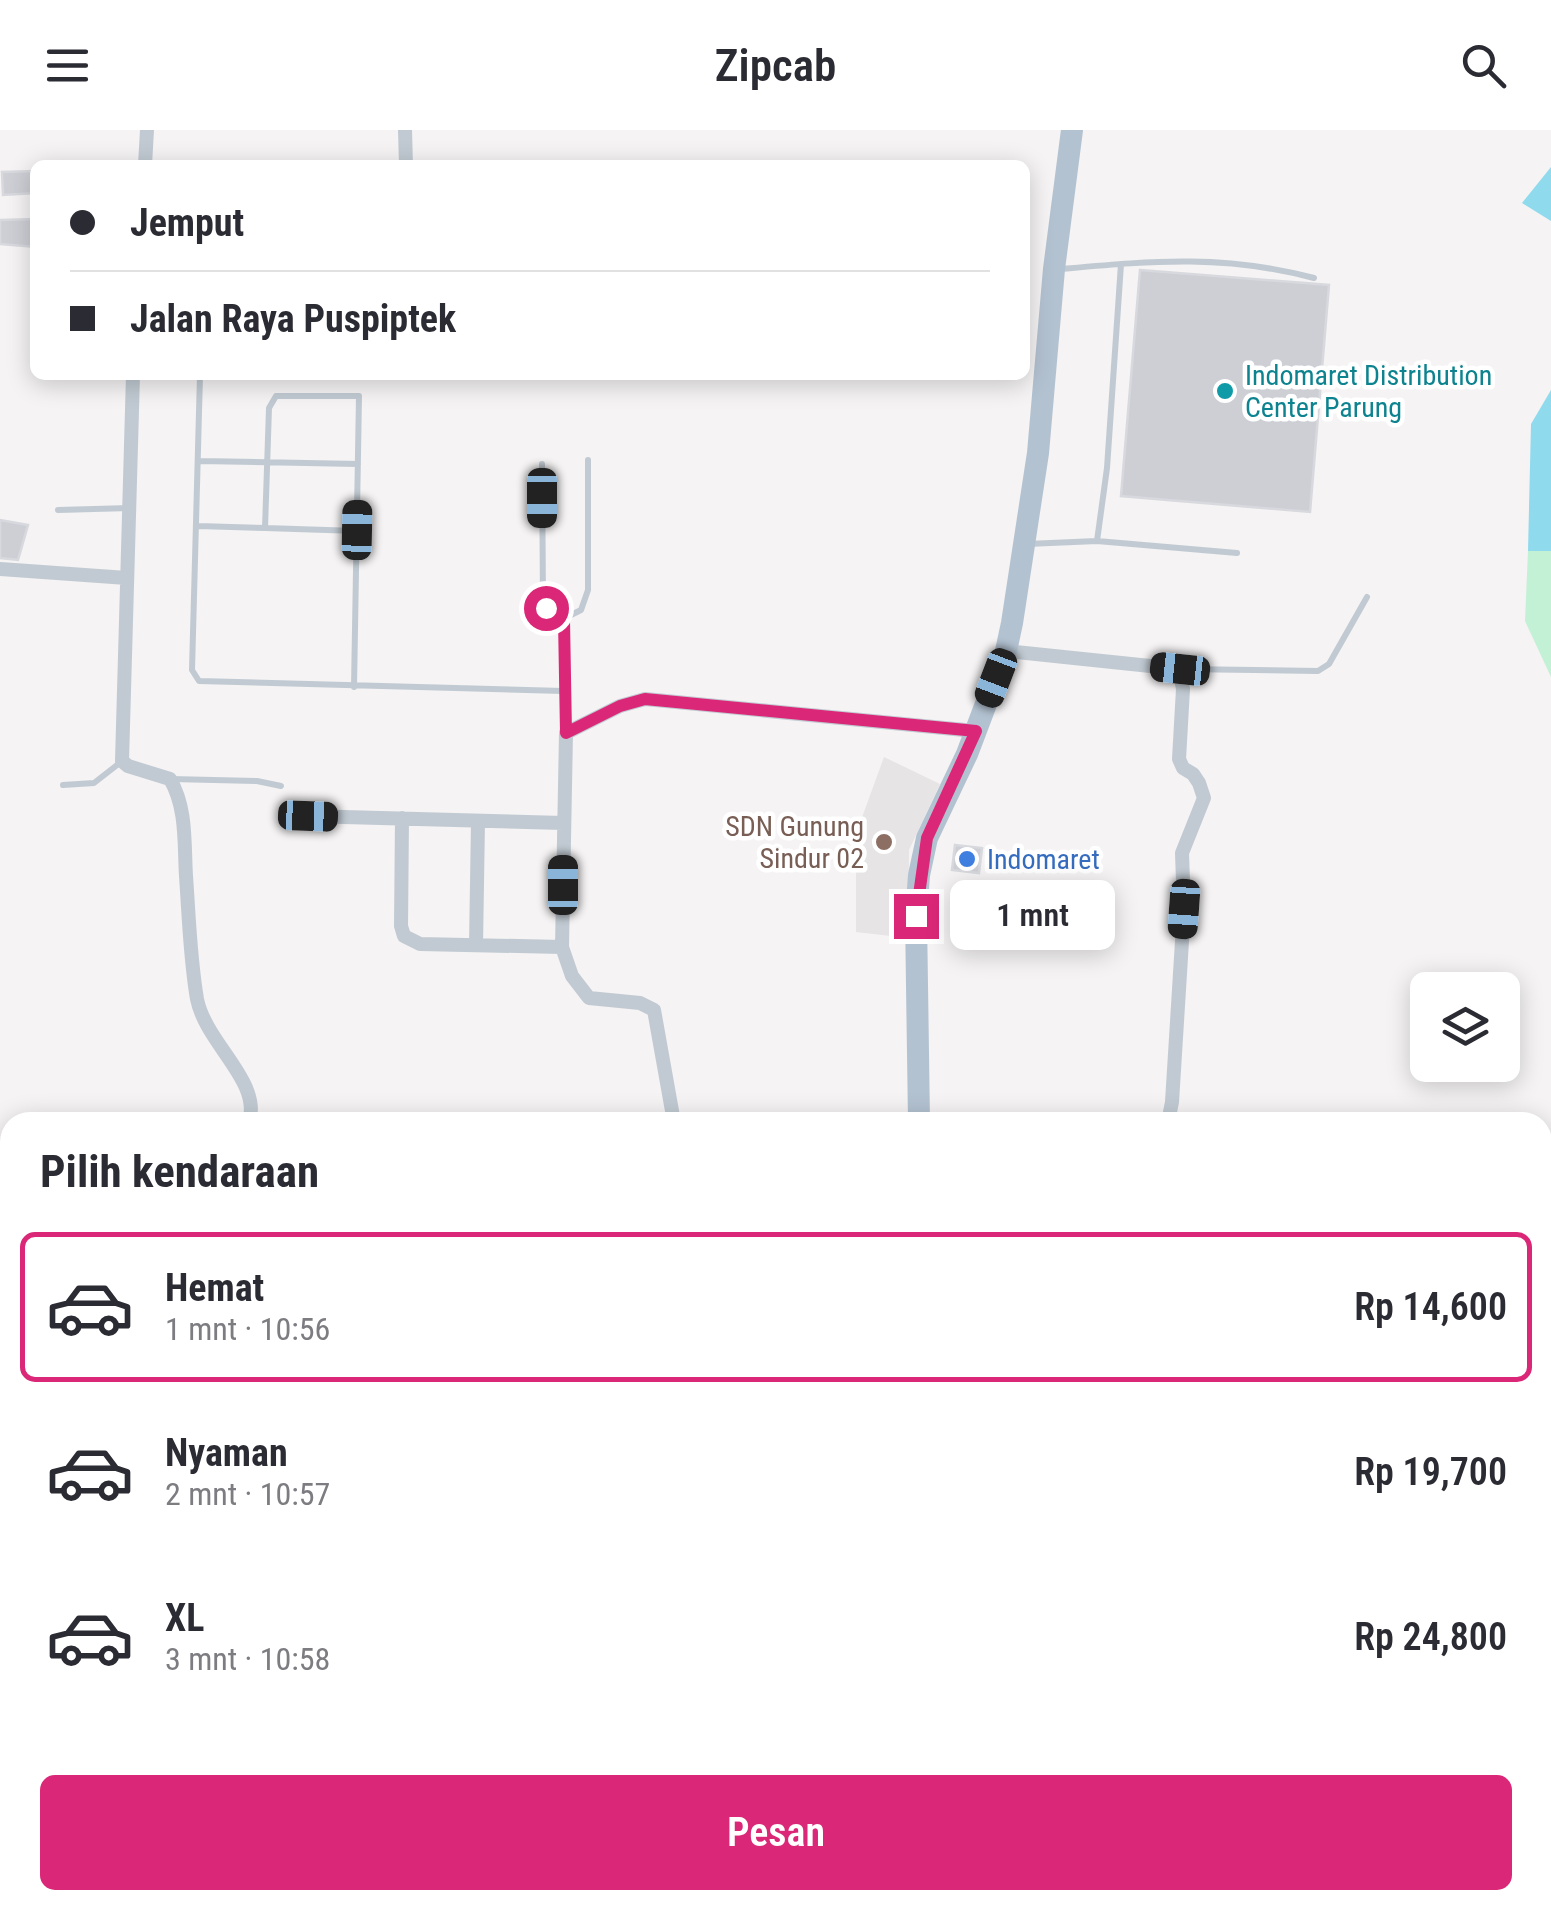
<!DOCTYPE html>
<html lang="id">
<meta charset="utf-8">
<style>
body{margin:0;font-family:"Roboto Condensed",sans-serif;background:#f7f7f7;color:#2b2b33;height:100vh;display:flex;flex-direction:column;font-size:38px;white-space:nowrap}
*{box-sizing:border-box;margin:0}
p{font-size:32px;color:#7c7c81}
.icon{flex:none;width:55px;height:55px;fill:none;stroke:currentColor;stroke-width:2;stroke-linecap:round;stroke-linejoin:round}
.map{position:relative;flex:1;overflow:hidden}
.sheet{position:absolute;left:0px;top:982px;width:1552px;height:798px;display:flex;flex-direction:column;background:#fff;border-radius:30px 30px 0 0;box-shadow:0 5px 25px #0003}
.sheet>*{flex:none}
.guide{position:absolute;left:30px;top:30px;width:1000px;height:220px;border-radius:15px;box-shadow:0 5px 25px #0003;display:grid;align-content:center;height:220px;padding:0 40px;background:#fff}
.controls{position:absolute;left:1410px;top:842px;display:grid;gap:20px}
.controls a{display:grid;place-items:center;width:110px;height:110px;border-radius:15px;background:#fff;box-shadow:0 5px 25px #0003;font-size:50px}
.end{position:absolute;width:45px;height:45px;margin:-22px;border:12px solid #db2777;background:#fff;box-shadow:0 0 0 5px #fff}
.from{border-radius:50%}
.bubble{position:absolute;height:70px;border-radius:15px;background:#fff;box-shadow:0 5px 25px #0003;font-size:32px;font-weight:600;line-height:70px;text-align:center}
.car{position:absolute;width:30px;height:60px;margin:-30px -15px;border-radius:12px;box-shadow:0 0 8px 2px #0007;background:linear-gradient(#222 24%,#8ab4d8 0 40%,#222 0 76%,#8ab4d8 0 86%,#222 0)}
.guide b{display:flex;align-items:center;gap:35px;height:95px;font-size:38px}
.guide b+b{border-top:2px solid #e1e1e2}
.guide i{width:25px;height:25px;background:#2b2b33}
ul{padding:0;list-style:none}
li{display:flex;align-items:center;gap:30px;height:150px;margin:0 20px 15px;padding:0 20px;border:5px solid transparent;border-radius:15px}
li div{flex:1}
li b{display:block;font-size:38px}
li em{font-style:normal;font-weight:600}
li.selected{border-color:#db2777}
li>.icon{width:90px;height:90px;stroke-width:1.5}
h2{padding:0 40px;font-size:45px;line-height:120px}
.action{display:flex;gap:20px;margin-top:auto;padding:20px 40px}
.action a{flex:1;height:115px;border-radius:15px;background:#db2777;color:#fff;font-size:40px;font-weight:600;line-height:115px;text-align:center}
header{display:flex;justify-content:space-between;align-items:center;height:130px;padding:0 40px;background:#fff;font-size:45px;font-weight:600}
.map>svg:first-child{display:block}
.education{fill:#e6e4e5}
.green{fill:#c3f1d5}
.water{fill:#90daee}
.building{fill:#cdcfd5;stroke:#d7d9de;stroke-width:2.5}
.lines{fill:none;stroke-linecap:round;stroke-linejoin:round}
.lane{stroke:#c1cad2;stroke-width:6}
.street{stroke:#c1cad2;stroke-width:14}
.secondary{stroke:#c1cbd6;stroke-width:20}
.primary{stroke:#b3c2d1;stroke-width:22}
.route{stroke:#db2777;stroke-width:12}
.culture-dot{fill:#0f9aa8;stroke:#fff;stroke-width:4}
.education-dot{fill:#8d6e63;stroke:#fff;stroke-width:4}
.shop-dot{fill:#3f7fe0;stroke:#fff;stroke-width:4}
.labels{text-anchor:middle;stroke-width:9;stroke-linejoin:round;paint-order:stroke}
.culture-label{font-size:28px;fill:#0d838f;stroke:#fff;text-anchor:start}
.education-label{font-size:28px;fill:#785e54;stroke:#fff;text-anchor:end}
.shop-label{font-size:28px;fill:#366cbe;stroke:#fff;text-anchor:start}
</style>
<header><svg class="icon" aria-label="menu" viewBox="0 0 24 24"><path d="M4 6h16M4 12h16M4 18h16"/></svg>Zipcab<svg class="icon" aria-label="search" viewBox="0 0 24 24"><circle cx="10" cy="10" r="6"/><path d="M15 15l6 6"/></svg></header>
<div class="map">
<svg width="1551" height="1778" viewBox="0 0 1551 1778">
<rect width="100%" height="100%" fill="#f5f3f3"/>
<path class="education" d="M884,627l56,27 -31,66 -1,88 -52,-6v-98z"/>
<path class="green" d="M1528,421h23v126l-26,-56z"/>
<path class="water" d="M1551,37v54l-29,-18z
M1551,260v161h-23l3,-127z"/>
<path class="building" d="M35,41v22l-32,2 -1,-23z
M35,89v28l-35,-3v-24z
M1140,140l189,15 -19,227 -189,-16z
M0,390l28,5 -10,35 -18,-2z
M955,715l27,3 -3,25 -27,-3z"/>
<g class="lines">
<path class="lane" d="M1061,139c91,-8 162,-15 253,9
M200,245l-8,295 7,11 364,10
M200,331l158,3
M542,334l1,136 3,9 17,10 3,113
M58,380l72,-2
M198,396l67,2 4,-120 7,-12h83l-5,291
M265,398l92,3
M1097,411l140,12
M1027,414l70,-3 10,-73 14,-204
M563,489l18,-9 7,-20v-130
M1181,539l137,2 11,-7 38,-67
M171,649l86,2 24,5
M63,655l31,-2 27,-21
M0,1379l10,2"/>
<path class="street" d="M405,0l1,35
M145,35l2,-35
M133,245l-11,386 6,5 42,13c17,29 14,64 16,97 3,42 4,82 11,123 9,45 65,82 52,123
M0,439l127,9
M1006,521l173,18 4,20 -4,70 4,9 10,6 6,9 5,15 -22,55 2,56 -12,193 -4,20
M307,686l256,7
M402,688l-1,108 3,10 16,8 142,3
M476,815l2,-124
M674,992l-20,-112 -14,-7 -51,-5 -17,-22 -10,-29 4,-214 54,-27 25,-7 330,32
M1542,1728l9,-15
M464,1770l4,8
M613,1770l2,8
M1536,1770l1,8"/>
<path class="secondary" d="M0,1669h10"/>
<path class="primary" d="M919,992l-3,-206 3,-41 8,-37 40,-84 39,-103 6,-28 26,-170 16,-184 18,-139
M1542,1378l9,-1
M1022,1770l4,8"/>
</g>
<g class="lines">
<path class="route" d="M546,478l18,12 2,113 54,-27 25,-7 331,32 -49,107 -11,78"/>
</g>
<circle class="culture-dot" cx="1225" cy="261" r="10"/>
<circle class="education-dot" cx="884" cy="712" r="10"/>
<circle class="shop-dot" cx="967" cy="729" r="10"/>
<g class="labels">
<g class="culture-label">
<text x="1245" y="255">Indomaret Distribution<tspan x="1245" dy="32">Center Parung</tspan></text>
</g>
<g class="education-label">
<text x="864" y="706">SDN Gunung<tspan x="864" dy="32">Sindur 02</tspan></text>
</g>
<g class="shop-label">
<text x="987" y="739">Indomaret</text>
</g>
</g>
</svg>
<div class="controls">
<a><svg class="icon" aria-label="layers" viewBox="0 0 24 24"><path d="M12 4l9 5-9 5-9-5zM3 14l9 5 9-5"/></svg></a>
</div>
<i class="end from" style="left:546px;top:478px"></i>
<i class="end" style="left:916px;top:786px"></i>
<div class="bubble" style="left:950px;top:750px;width:165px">1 mnt</div>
<i class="car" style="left:542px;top:368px;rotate:180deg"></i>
<i class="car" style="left:357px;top:400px;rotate:1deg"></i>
<i class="car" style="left:1180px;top:539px;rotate:276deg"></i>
<i class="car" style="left:996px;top:548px;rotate:201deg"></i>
<i class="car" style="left:308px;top:686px;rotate:92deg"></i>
<i class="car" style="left:563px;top:755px;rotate:0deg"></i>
<i class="car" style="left:1184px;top:779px;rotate:184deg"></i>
<div class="guide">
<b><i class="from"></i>Jemput</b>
<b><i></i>Jalan Raya Puspiptek</b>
</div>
<section class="sheet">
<h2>Pilih kendaraan</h2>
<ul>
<li class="selected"><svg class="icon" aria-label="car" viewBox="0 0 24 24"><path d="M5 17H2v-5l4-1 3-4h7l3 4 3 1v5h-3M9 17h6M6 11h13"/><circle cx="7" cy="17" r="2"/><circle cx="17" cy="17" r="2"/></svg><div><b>Hemat</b><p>1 mnt · 10:56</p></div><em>Rp 14,600</em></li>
<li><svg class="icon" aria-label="car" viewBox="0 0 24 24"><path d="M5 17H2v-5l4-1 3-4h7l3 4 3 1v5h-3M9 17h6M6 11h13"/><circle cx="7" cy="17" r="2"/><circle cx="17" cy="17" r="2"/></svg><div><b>Nyaman</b><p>2 mnt · 10:57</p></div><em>Rp 19,700</em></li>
<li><svg class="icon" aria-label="car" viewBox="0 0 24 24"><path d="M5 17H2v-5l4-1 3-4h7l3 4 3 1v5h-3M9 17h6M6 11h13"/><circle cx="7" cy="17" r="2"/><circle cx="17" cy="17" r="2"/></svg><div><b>XL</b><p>3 mnt · 10:58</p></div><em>Rp 24,800</em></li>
</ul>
<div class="action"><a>Pesan</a></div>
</section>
</div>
